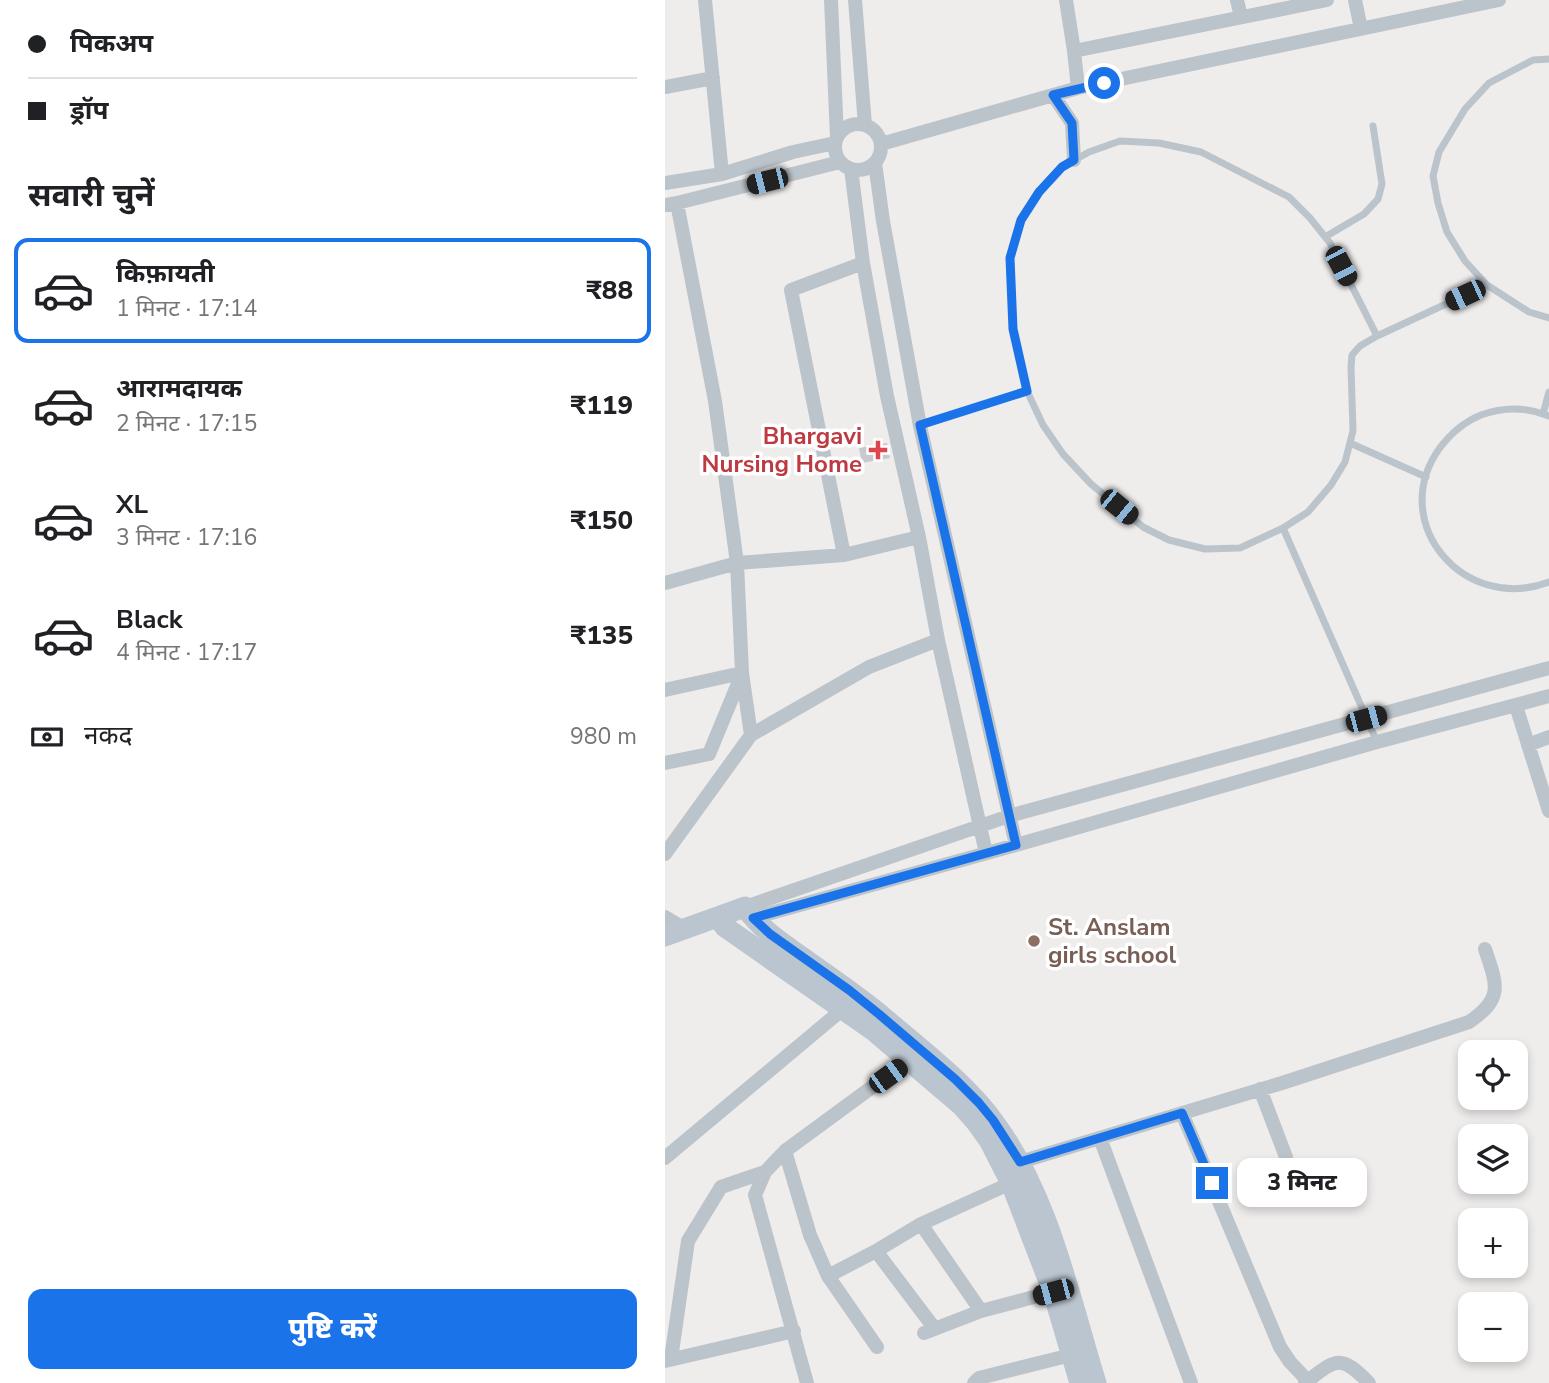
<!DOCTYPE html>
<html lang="hi">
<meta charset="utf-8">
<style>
body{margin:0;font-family:"Nunito Sans","Noto Sans Devanagari",sans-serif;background:#f6f6f6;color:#202124;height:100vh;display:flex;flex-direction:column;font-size:26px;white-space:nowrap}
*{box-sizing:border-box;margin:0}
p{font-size:23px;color:#757577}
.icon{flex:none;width:38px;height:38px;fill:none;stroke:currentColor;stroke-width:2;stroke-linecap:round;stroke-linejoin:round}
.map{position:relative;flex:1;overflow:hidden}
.side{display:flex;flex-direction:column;background:#fff;width:665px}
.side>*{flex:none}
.top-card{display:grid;align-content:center;height:154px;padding:0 28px;background:#fff}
.controls{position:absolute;left:793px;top:1040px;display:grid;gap:14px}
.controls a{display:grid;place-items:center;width:70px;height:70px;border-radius:14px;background:#fff;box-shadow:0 4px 10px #0003;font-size:35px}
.end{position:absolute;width:32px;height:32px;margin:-16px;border:9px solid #1a73e8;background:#fff;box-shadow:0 0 0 4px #fff}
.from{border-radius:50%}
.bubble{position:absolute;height:49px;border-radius:14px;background:#fff;box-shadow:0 4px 10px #0003;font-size:23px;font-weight:800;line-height:49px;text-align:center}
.car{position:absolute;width:21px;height:42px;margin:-21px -10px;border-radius:9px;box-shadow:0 0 5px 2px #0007;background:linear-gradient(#222 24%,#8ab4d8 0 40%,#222 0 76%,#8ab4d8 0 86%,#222 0)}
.top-card b{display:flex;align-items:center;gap:24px;height:66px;font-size:26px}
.top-card b+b{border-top:2px solid #e0e0e0}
.top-card i{width:18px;height:18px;background:#202124}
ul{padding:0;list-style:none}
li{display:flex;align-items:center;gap:21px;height:105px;margin:0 14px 10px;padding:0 14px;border:4px solid transparent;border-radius:14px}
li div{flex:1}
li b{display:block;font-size:26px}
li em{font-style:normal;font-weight:800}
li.active{border-color:#1a73e8}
li>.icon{width:63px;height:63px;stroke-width:1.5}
h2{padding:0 28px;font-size:32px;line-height:84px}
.pay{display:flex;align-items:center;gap:18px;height:77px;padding:0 28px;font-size:26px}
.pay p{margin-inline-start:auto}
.action{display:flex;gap:14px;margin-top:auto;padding:14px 28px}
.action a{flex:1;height:80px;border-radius:14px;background:#1a73e8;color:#fff;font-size:28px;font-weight:800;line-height:80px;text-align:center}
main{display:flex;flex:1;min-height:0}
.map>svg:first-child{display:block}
.building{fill:#c7c9cf}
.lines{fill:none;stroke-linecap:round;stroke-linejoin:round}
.lane{stroke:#bbc4cb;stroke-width:7}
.street{stroke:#bbc4cb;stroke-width:14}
.secondary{stroke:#bbc5d0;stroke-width:21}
.route{stroke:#1a73e8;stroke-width:9}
.health-dot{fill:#e0444e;stroke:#fff;stroke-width:2.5}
.education-dot{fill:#8d6e63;stroke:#fff;stroke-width:2.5}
.labels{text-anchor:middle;stroke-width:7;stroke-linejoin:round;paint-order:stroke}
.health-label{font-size:24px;font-weight:bold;fill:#be3a42;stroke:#fff;text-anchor:end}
.education-label{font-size:24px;font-weight:bold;fill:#785e54;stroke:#fff;text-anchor:start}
</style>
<main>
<section class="side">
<div class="top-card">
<b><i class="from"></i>पिकअप</b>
<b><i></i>ड्रॉप</b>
</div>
<h2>सवारी चुनें</h2>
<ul>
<li class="active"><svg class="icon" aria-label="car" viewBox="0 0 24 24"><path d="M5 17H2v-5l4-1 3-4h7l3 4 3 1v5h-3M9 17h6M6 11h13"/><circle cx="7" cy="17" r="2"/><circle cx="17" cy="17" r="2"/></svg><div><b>किफ़ायती</b><p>1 मिनट · 17:14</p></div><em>₹88</em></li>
<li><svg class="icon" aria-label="car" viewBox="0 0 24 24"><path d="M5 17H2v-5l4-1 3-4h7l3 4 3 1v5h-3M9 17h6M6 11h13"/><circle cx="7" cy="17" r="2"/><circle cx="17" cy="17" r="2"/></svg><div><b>आरामदायक</b><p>2 मिनट · 17:15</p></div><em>₹119</em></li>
<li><svg class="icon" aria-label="car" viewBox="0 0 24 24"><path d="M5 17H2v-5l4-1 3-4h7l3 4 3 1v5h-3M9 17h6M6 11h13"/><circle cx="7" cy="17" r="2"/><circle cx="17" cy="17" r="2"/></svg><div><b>XL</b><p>3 मिनट · 17:16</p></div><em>₹150</em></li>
<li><svg class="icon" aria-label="car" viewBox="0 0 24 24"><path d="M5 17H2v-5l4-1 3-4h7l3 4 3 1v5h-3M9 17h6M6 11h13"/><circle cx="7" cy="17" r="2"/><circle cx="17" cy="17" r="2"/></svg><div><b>Black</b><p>4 मिनट · 17:17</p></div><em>₹135</em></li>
</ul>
<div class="pay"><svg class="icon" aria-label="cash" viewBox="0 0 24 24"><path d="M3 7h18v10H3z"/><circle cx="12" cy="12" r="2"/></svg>नकद<p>980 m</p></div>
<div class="action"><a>पुष्टि करें</a></div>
</section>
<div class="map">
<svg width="884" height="1383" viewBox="0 0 884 1383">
<rect width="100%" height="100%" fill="#efecec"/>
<path class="building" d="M222,443l3,15 -28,5 -3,-15z"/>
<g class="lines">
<path class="lane" d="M884,59l-16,1 -44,23 -24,26 -26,43 -6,24 5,27 9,29 18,29 22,24 42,27 20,6
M660,237l39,-23 14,-15 4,-15 -9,-58
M712,336l-47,-93 -20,-25 -21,-21 -88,-45 -42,-9 -39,-2 -31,11 -27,15 -23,25 -18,28 -11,38 3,71 14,62 16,34 20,29 28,30 52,43 26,13 36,9 35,-1 43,-20 25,-16 23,-27 14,-23 8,-31 -2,-64 1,-12 8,-9 17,-10 110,-51
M878,414l6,-22
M884,416c-22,-9 -46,-9 -68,-1 -17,7 -31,19 -42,34 -52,74 25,165 110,133
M256,425l106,-34
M685,443l76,34
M618,528l94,214"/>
<path class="street" d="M40,0l17,174
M166,0l6,137
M190,0l10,125
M401,0l8,51 4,37
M572,0l4,17
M690,0l6,29
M409,51l253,-51
M0,87l48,-9
M388,95l19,28 2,37
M170 147a23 23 0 1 1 46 0a23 23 0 1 1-46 0Z
M216,144l197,-56 421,-88
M210,163l8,58 37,205 96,419
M186,169l12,94 24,133 32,141 19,103 48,213
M0,183l57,-9 71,-22 42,-9
M12,203l38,198 6,44 16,118 5,110 9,62
M0,205l12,-2 163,-41
M179,555l-53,-265 72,-27
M0,583l72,-20 107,-8 75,-18
M0,690l77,-17
M851,706l33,105
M863,745l21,-8
M0,763l44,-9 33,-80
M0,854l86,-119 118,-68 69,-27
M80,907l264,-91 540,-148
M0,917l20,12
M88,918l263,-73 361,-103 172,-46
M595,1089l26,68
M517,1113l98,234 10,15 18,19
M435,1138l91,245
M120,1151l25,84 18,41 49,71
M0,1158l178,-149
M355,1162l262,-79 187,-61c35,-24 28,-37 16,-73
M256,1224l60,87
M211,1251l59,78
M163,1276l48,-25 45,-27 90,-41
M259,1333l57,-22 72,-19
M6,1359l17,-118 33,-54 44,-15
M0,1361l129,-30
M142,1383l-52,-188 10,-23 20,-21 128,-94
M309,1383l5,-5 100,-25
M640,1383c31,-24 35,-30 64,0"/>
<path class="secondary" d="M53,918l7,9 149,104 88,75 14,16 13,18 22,43 42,109 27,91
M0,936l80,-29c18,25 40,38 64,55 25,18 50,35 73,54 36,31 85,68 112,106 55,74 75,174 102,261"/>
</g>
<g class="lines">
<path class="route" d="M439,83l-51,12 19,28 2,37 -12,7 -23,25 -18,28 -11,38 3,71 14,62 -107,34 96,420 -263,73 17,16 79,56 31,25 75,64 24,24 14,17 27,42 162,-49 30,70"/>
</g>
<path class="health-dot" d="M209.5 439.5h7v7h7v7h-7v7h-7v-7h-7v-7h7z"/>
<circle class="education-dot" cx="369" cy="941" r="7"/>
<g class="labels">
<g class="health-label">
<text x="197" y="444">Bhargavi<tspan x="197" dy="28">Nursing Home</tspan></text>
</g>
<g class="education-label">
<text x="383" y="935">St. Anslam<tspan x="383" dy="28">girls school</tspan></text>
</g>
</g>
</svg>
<div class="controls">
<a><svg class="icon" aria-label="locate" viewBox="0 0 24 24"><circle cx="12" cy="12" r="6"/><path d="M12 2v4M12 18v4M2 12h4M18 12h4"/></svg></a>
<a><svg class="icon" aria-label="layers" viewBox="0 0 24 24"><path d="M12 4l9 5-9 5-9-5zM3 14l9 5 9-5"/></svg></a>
<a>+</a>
<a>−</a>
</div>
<i class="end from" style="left:439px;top:83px"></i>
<i class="end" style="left:547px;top:1183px"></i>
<div class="bubble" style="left:572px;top:1158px;width:130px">3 मिनट</div>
<i class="car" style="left:102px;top:181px;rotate:256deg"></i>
<i class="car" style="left:676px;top:266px;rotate:152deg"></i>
<i class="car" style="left:800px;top:295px;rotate:245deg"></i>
<i class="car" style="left:454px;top:507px;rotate:129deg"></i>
<i class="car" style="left:701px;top:719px;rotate:75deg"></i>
<i class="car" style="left:223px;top:1076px;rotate:54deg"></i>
<i class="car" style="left:388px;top:1292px;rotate:255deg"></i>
</div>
</main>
